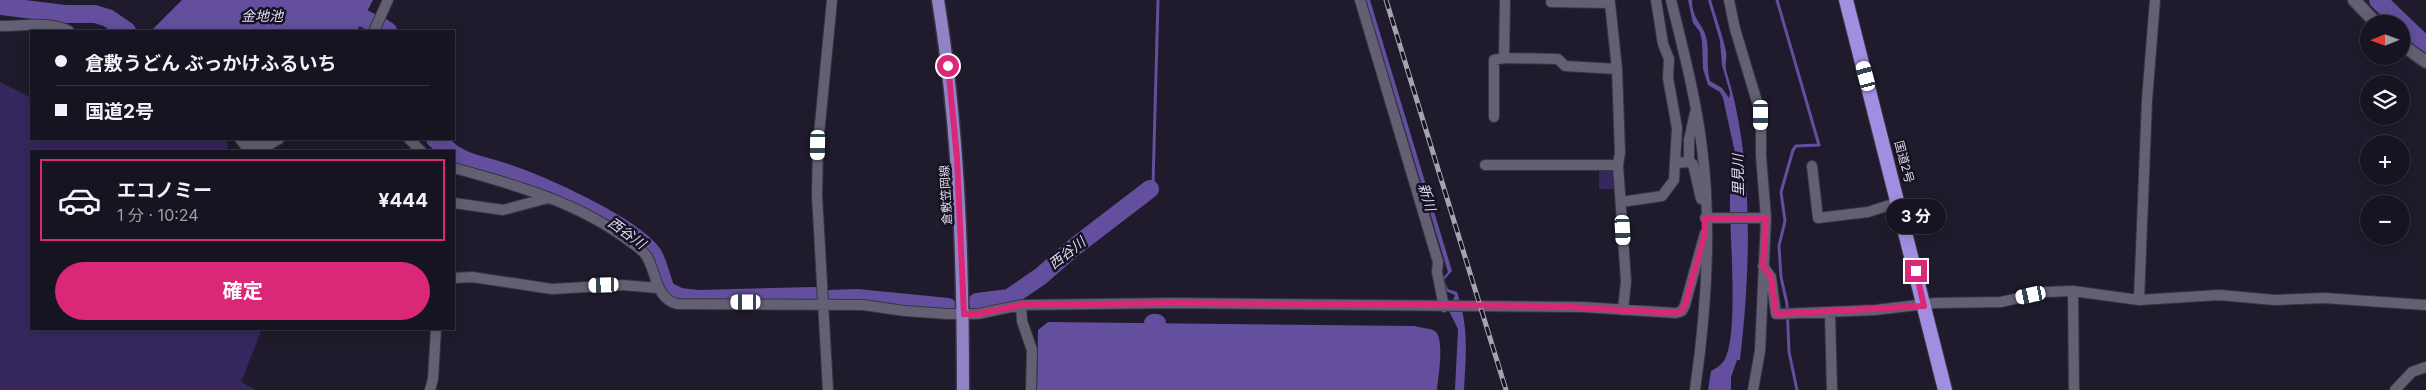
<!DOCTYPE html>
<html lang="ja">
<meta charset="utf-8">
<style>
body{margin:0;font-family:Inter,"Noto Sans JP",sans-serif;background:#24212e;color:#f1f3f6;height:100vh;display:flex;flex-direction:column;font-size:19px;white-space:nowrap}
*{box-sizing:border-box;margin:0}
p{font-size:16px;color:#9e9ea5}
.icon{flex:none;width:28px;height:28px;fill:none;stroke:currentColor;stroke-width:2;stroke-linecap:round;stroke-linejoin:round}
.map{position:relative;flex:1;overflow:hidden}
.side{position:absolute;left:30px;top:150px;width:425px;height:180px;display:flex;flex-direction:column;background:#171421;border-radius:0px;box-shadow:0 2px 12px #0003,0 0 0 1px #36333f}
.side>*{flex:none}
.guide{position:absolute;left:30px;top:30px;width:425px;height:110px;border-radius:0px;box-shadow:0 2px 12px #0003,0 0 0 1px #36333f;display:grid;align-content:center;height:110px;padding:0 25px;background:#171421}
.needle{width:32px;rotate:269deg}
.buttons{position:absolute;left:2360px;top:15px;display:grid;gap:10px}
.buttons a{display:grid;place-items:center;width:50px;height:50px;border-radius:50%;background:#171421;box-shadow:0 2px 12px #0003,0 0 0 1px #36333f;font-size:25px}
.end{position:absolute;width:22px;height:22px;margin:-11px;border:6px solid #db2777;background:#fff;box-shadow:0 0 0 2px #fff}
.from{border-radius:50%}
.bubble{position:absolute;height:35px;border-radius:18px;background:#171421;box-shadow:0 2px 12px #0003,0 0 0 1px #36333f;font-size:16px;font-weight:700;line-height:35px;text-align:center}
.car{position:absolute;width:15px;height:30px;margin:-15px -8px;border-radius:6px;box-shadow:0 0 4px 1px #0007;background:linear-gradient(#fff 24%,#345 0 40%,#fff 0 76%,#345 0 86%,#fff 0)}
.guide b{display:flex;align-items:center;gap:18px;height:48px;font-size:19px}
.guide b+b{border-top:1px solid #36333f}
.guide i{width:12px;height:12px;background:#f1f3f6}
ul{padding:9px 0 0;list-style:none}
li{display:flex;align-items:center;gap:15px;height:82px;margin:0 10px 8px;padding:0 15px;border:2px solid transparent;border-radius:0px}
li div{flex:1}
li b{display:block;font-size:19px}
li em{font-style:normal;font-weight:700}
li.active{border-color:#db2777}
li>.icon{width:45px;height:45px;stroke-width:1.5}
.primary-button{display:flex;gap:10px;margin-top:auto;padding:10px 25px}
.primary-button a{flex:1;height:58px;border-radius:30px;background:#db2777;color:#fff;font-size:20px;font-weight:700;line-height:58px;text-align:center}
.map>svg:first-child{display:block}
.green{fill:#36275e}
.water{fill:#634f9d}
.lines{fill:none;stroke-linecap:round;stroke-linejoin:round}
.stream{stroke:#634f9d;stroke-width:3}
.river{stroke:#634f9d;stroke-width:18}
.minor-casing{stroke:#383542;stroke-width:12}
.secondary-casing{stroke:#383542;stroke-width:15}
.primary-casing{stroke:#383542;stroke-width:15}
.trunk-casing{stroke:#383542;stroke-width:16}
.minor{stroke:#636074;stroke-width:10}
.secondary{stroke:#636074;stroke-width:12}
.primary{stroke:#9283c6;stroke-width:12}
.trunk{stroke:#a28ee1;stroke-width:14}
.rail-casing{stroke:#a5a3b0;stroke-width:5}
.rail{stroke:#161222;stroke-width:3;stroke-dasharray:9;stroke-linecap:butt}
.route{stroke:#db2777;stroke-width:6}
.labels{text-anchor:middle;stroke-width:5;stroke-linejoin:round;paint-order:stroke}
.street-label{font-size:12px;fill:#dddbe7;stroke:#161222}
.water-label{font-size:14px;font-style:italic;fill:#dfdbf2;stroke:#161222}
</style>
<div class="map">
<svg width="2426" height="390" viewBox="0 0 2426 390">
<rect width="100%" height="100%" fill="#1f1b2c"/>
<path class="green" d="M0,82l31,16v41h196l1,12h-197v178h231l-21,53 15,8h-256z
M1599,168h15l1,21h-16z"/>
<path class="water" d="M182,0h191l-16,31h-206z
M1366,0h4l82,271 -8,9 4,9 9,3c12,36 9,61 7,98h-9l3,-61 -9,-18 6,-16 -10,-4 -3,-12 6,-7z
M1688,0h4c0,21 12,23 15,41 2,13 -1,26 3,40l12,7 7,10 1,-5 -8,-28 -2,-24 -12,-41h3c5,17 11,34 15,51 1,6 -1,13 0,19 28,89 25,196 14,290h-3l-6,17v13h-23l3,-19c4,-2 9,-5 12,-9 17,-21 6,-132 7,-164v-4l6,-1 1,-31 -14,-64 -3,-6 -12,-7 -5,-16 -1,-28 -2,-9 -7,-9z
M1048,322l367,4c6,2 15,2 20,5 10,8 3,47 2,59h-400l1,-60z"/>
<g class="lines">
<path class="stream" d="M1777,0l42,145 -23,1 -3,4 -12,42 4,29 -6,25 2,31 6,27 2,48 8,38
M1150,189l3,-4 5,-185"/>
<path class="river" d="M2378,0l48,46
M0,6l65,8h30l13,4 19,13
M343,17l14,-2 14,7
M380,26l8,5
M435,139l15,12
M454,154c14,10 33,12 50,18 36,12 127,52 149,82 5,8 9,26 13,36l14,7 18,2 116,-3
M828,299l29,-1 91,9
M977,302l32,-4 32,-22 32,-28 77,-59
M1153,323h4"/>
<g class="minor-casing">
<path id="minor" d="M1360,0l78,262 -1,10 7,35
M1505,0l-1,58 54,1 7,7 52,3 3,84 -2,12 8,116 -3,29
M1671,0c12,49 25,98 31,148 10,78 4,165 -7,242
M1729,0l6,29 26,86v41l5,62 -6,133 -7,39
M1551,2l59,1 7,66
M0,26c22,0 50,-5 69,5
M374,31l14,-31
M1494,117v-57l10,-2
M240,139l7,9 11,3
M241,139l26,7 12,-7
M409,139l12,12
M1689,162v-22l6,-27
M1676,163l13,-1 4,2 8,35
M1485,165h133
M1812,166l6,52 50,-6 31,-10
M454,168c62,17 126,35 178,75 6,4 13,9 16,16 9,17 8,39 29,45l186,1 42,6 43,3h30l43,-9 152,-2 409,4 94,6 6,-2 3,-6 20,-72
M1621,202l41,-6 12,-16 3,-52 -9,-50 1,-19 -6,-15 -7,-44
M454,203l49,7 45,-12
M1705,218h61
M1763,266l8,11 5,37 99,-4 60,-7 66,-1 45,-10 27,-1 66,9 80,-5 56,5 49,-2 102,7
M454,278l18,-1 80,12 70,-4 36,3
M2073,291l1,99
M2139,300l8,-200 8,-100
M1021,305l1,16 10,29 -1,40
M1830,313l2,77
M430,390l3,-11 3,-50
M828,390l-11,-195 1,-50 14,-145
M2395,390l17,-18 14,-5"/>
</g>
<g class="secondary-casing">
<path id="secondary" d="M2354,0l23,24
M2401,44l25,18"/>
</g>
<g class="primary-casing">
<path id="primary" d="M938,0c21,130 25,259 25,390"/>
</g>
<g class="trunk-casing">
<path id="trunk" d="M1846,0l99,390"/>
</g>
<use href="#minor" class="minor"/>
<use href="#secondary" class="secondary"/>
<use href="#primary" class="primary"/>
<use href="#trunk" class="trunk"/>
<g class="rail-casing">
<path id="rail" d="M1386,0l120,390"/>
</g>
<use href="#rail" class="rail"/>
</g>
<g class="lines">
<path class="route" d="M948,66l9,92 7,156h14l43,-9 152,-2 379,3 124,7 6,-2 3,-6 20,-72v-15h61l-3,48 8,11 5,37 148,-8 -8,-35"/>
</g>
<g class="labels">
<g class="street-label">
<text transform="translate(1904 162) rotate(75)" y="4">国道2号</text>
<text transform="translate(946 195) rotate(-93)" y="4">倉敷笠岡線</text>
</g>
<g class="water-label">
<text x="262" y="21">金地池</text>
<text transform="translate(1738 175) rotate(-91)" y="5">里見川</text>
<text transform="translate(1427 197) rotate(73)" y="5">新川</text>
<text transform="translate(627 233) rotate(36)" y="5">西谷川</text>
<text transform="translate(1067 253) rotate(-38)" y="5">西谷川</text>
</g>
</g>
</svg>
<div class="buttons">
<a><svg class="needle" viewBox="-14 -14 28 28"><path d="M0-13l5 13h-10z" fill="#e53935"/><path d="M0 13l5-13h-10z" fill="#9e9ea5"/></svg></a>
<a><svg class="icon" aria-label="layers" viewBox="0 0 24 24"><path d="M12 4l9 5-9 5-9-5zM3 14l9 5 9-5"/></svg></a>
<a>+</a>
<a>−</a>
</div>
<i class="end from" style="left:948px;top:66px"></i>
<i class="end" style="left:1916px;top:271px"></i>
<div class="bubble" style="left:1886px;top:199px;width:60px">3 分</div>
<i class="car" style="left:1866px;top:76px;rotate:345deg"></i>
<i class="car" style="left:1761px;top:115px;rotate:180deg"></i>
<i class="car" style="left:818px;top:145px;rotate:181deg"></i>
<i class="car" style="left:1623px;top:230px;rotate:177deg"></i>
<i class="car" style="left:604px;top:285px;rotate:268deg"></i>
<i class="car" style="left:2031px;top:295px;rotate:258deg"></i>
<i class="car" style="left:746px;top:302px;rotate:270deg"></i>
<div class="guide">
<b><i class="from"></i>倉敷うどん ぶっかけふるいち</b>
<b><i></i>国道2号</b>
</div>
<section class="side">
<ul>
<li class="active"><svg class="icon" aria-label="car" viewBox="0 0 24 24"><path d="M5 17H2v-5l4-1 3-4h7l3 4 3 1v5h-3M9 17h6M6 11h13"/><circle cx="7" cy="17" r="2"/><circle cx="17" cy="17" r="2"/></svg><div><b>エコノミー</b><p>1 分 · 10:24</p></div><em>¥444</em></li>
</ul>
<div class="primary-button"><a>確定</a></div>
</section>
</div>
